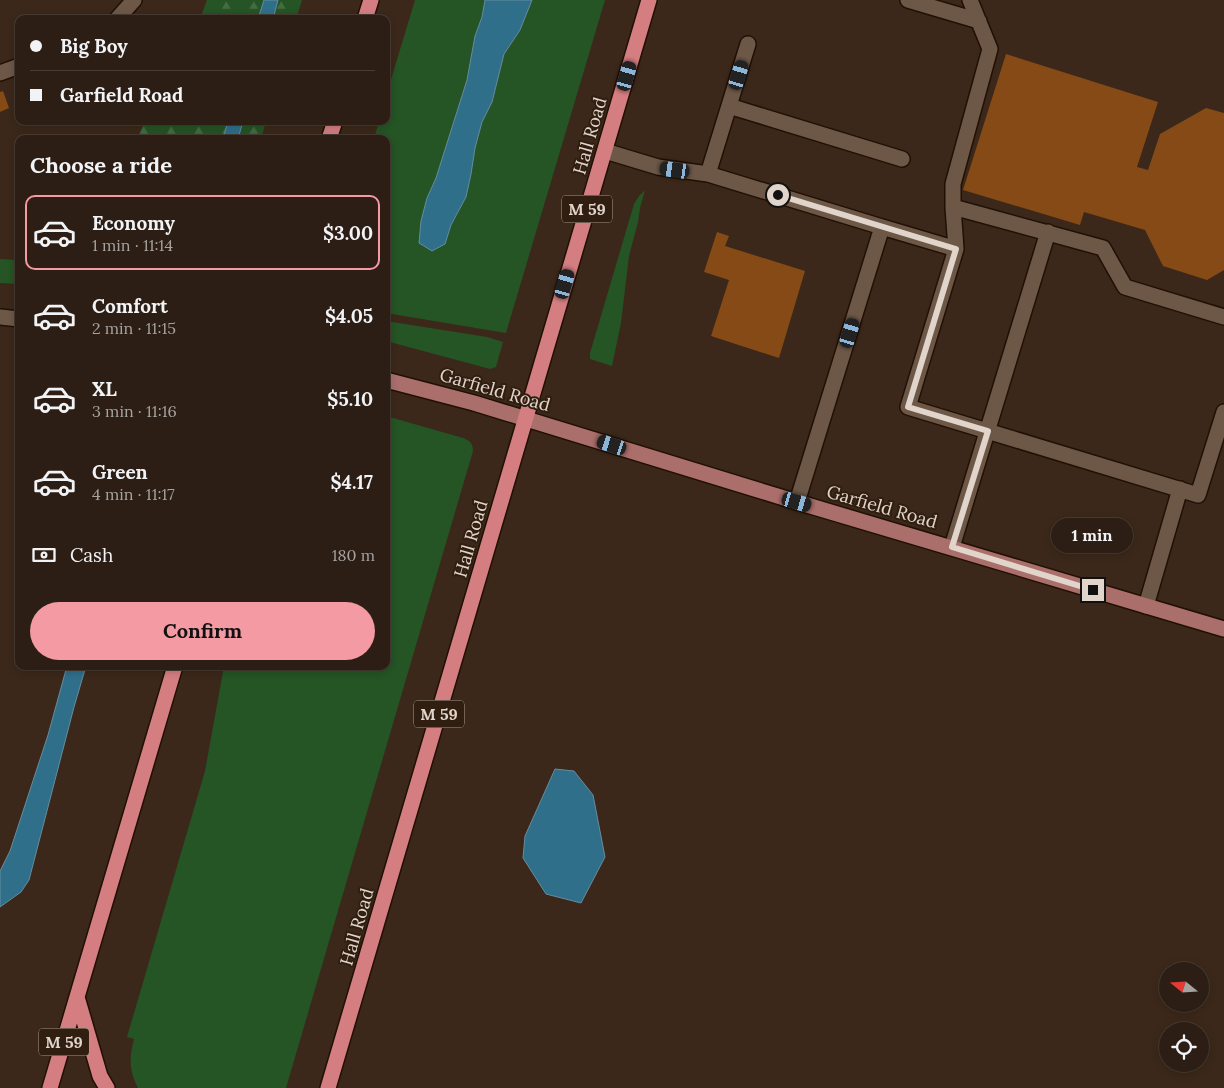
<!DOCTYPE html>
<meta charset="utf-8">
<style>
body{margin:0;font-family:Lora,serif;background:#382b22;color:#f1f3f6;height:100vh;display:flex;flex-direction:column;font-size:19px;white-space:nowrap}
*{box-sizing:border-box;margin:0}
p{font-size:16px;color:#a6a2a0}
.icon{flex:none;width:28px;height:28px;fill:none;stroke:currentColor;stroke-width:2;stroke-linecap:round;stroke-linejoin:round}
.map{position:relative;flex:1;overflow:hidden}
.drawer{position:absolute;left:15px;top:135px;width:375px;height:535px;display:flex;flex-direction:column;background:#2c1e14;border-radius:10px;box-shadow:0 2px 8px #0003,0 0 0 1px #483c34}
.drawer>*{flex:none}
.top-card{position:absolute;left:15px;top:15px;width:375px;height:110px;border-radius:10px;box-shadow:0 2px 8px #0003,0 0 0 1px #483c34;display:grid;align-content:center;height:110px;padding:0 15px;background:#2c1e14}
.needle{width:32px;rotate:288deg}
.controls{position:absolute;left:1159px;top:962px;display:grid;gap:10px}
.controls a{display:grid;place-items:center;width:50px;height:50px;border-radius:50%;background:#2c1e14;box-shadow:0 2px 8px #0003,0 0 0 1px #483c34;font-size:25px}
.end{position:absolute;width:22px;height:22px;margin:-11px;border:6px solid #e0d4cb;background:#111;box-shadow:0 0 0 2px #111}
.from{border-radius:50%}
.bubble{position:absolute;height:35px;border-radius:18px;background:#2c1e14;box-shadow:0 2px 8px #0003,0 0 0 1px #483c34;font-size:16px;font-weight:700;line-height:35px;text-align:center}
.car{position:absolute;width:15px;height:30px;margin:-15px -8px;border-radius:6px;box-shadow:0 0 4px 1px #0007;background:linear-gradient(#222 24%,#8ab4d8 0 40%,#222 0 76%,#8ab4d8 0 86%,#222 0)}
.top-card b{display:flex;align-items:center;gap:18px;height:48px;font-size:19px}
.top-card b+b{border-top:1px solid #483c34}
.top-card i{width:12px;height:12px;background:#f1f3f6}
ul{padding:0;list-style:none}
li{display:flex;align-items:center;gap:15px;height:75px;margin:0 10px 8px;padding:0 5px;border:2px solid transparent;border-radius:10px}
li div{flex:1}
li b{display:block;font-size:19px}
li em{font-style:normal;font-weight:700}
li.active{border-color:#f49aa3}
li>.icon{width:45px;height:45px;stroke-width:1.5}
h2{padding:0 15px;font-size:22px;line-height:60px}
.pay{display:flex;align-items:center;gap:12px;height:55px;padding:0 15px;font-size:19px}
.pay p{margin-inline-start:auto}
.cta{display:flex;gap:10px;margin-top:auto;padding:10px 15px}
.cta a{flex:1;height:58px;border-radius:30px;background:#f49aa3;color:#111;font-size:20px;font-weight:700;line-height:58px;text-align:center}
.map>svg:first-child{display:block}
.green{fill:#255425}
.forest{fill:url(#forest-firs)}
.water{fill:#306f8a;stroke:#658d9e}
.building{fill:#854a16}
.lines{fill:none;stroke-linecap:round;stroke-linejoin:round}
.minor-casing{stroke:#211004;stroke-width:18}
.major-casing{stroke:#211004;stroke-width:18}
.highway-casing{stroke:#211004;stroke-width:18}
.minor{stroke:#6d5848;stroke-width:15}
.major{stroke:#ab6f6b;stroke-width:15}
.highway{stroke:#d47e82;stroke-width:15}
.route{stroke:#e0d4cb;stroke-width:6}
.labels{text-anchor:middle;stroke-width:4;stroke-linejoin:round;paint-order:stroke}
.shield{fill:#301e10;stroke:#ab9d93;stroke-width:1}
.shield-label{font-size:16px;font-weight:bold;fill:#e0d4cb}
.street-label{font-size:18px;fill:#e0d4cb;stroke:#301e10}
</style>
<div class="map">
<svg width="1224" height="1088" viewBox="0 0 1224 1088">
<defs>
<pattern id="forest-firs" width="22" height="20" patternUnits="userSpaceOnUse" patternTransform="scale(1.25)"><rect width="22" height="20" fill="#255425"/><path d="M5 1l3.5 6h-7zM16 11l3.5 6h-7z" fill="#446c43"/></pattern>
</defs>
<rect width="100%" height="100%" fill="#3b281a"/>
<path class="green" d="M415,0h70l-3,17 -7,19 -8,44 -31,98 -9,20 5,53 13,-7 6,-19 7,-12 13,-39 4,-26 7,-26 10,-20 12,-48 16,-24 12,-30h73l-99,333 -120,-20v-174h-12l5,-18h7v-25z
M645,190l-5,18 -2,14 -9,34 -8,67 -9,43 -22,-7v-6l44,-149 5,-8z
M0,259l19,1v24l-19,-1z
M386,321l101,16 16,5 -7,25 -6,2 -104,-28z
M386,416l77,22c7,3 10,5 10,13l-187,637h-148c-9,-17 -9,-30 -4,-49l-7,-2 78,-266 19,-105h162z"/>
<path class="forest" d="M207,0h95l-6,19h-96z
M145,121h121l-5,18h-124z"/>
<path class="water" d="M264,0h14l-5,19h-15z
M485,0h47l-12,30 -16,24 -12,48 -10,20 -7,26 -4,26 -5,23 -15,28 -6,19 -13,7 -13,-8 2,-22 6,-23 9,-20 31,-98 8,-44 7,-19z
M228,121h15l-5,18h-15z
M67,666h19l-12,41 -45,173 -8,12 -21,15v-36l10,-20 38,-116z
M555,769l19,2 19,24 12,62 -24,46 -35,-9 -23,-36 2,-22z"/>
<path class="building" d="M1006,54l152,48 -21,65 11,3 12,-36 46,-26 18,5v157l-17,10 -44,-14 -18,-36 -61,-18 -4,13 -117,-35z
M3,91l6,17 -9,4v-20z
M717,232l12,4 -4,10 80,25 -26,87 -68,-22 18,-56 -25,-8z"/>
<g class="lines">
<g class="minor-casing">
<path id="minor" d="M908,0l71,21
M117,19l17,-19
M0,73l19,-7
M729,106l173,53
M605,151l53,16 50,7 174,53 -85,275
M708,174l40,-130
M953,207l150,41 22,39 99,30
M882,227l74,22 -3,-42v-23l37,-135 -20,-49
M956,249l-48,158 290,88 26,-83
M0,317l19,2
M952,547l96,-315
M1146,606l34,-117"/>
</g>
<g class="major-casing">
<path id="major" d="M386,380l88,23 323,99 427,127"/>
</g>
<g class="highway-casing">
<path id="highway" d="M365,19l6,-19
M329,139l6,-18
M77,997l23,79 7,12
M50,1088l125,-422
M328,1088l321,-1088"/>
</g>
<use href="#minor" class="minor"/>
<use href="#major" class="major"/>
<use href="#highway" class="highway"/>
</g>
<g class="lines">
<path class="route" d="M778,195l178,54 -48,158 80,24 -36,116 141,43"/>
</g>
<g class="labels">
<g class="shield">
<rect x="562" y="195.5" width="50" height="27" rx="4"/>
<rect x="414" y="700.5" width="50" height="27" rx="4"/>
<rect x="39" y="1028.5" width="50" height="27" rx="4"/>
</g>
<g class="shield-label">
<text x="587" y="215">M 59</text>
<text x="439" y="720">M 59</text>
<text x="64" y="1048">M 59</text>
</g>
<g class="street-label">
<text transform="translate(590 136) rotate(-74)" y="6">Hall Road</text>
<text transform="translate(495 390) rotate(16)" y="6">Garfield Road</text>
<text transform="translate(882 507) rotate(16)" y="6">Garfield Road</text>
<text transform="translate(471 539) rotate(-74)" y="6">Hall Road</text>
<text transform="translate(357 927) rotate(-74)" y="6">Hall Road</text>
</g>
</g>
</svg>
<div class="controls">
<a><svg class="needle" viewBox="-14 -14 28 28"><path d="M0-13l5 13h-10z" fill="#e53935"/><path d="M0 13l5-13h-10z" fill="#a6a2a0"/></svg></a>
<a><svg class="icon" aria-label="locate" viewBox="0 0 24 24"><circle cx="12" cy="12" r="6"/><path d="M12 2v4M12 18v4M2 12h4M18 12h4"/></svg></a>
</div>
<i class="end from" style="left:778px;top:195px"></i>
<i class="end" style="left:1093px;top:590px"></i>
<div class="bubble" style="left:1051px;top:518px;width:82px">1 min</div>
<i class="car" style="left:739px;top:75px;rotate:17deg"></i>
<i class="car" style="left:627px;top:76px;rotate:16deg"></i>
<i class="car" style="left:675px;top:170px;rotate:278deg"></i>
<i class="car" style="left:565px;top:284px;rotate:16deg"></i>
<i class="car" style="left:850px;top:333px;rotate:17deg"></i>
<i class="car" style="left:612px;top:445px;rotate:288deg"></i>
<i class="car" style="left:797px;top:502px;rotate:106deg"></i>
<div class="top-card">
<b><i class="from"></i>Big Boy</b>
<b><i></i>Garfield Road</b>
</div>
<section class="drawer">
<h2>Choose a ride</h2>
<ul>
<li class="active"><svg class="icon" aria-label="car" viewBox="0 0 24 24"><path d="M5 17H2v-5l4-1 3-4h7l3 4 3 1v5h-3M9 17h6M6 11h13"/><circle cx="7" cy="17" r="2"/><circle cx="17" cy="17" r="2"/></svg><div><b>Economy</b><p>1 min · 11:14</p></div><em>$3.00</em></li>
<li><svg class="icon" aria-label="car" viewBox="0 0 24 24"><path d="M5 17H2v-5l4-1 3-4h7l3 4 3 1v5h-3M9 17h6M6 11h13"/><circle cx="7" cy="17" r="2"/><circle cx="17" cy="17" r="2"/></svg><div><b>Comfort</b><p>2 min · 11:15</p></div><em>$4.05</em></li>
<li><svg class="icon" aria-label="car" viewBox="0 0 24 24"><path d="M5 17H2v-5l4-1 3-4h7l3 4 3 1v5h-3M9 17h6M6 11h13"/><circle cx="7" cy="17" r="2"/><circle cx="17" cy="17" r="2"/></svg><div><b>XL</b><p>3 min · 11:16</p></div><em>$5.10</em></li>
<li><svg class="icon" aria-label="car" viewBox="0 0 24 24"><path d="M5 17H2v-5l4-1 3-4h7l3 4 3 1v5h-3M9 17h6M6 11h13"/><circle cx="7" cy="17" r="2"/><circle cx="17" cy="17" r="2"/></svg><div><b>Green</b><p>4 min · 11:17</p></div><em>$4.17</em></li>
</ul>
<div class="pay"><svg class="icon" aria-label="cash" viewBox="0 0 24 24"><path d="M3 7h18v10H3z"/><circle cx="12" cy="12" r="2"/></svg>Cash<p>180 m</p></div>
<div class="cta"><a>Confirm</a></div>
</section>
</div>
